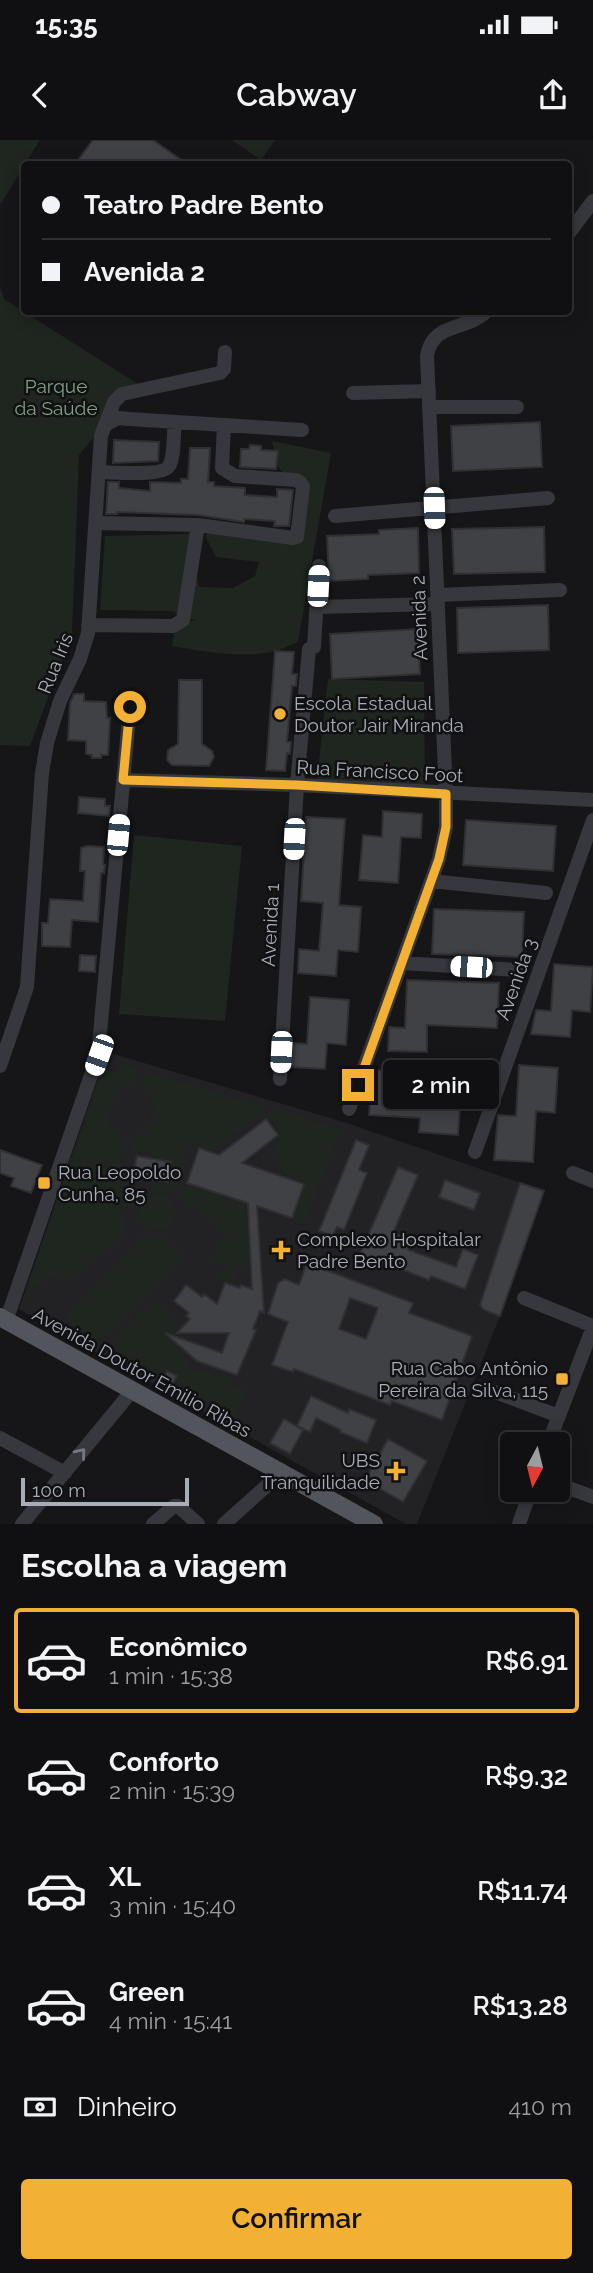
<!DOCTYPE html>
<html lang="pt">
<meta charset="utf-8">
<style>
body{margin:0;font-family:Raleway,sans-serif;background:#19191b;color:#f1f3f6;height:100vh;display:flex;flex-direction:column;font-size:26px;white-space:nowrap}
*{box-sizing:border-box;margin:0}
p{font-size:23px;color:#9c9d9f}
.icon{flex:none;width:38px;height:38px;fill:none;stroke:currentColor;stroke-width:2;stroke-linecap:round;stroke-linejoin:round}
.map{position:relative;height:1384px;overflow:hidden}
.drawer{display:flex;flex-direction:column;background:#101012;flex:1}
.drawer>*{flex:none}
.banner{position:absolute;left:21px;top:21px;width:551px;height:154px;border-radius:7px;box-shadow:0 4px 18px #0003,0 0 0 2px #303032;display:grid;align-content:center;height:154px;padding:0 21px;background:#101012}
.needle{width:46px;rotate:187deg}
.controls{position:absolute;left:500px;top:1292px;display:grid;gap:14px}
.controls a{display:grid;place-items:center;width:70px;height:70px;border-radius:7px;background:#101012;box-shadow:0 4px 18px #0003,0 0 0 2px #303032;font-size:35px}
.scale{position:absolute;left:21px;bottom:18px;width:168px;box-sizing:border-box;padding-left:7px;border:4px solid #a8adb8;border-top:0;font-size:19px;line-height:24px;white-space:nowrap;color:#a8adb8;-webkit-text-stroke:5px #111113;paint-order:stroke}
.end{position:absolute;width:32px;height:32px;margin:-16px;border:9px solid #f2b134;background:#111;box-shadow:0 0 0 4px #111}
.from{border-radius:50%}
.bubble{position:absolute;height:49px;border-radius:7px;background:#101012;box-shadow:0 4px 18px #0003,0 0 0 2px #303032;font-size:23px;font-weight:600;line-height:49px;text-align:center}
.car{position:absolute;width:21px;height:42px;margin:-21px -10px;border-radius:9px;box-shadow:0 0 5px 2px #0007;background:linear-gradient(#fff 24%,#345 0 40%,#fff 0 76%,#345 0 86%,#fff 0)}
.banner b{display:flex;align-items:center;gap:24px;height:66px;font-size:26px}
.banner b+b{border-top:2px solid #303032}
.banner i{width:18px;height:18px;background:#f1f3f6}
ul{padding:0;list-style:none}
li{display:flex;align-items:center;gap:21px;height:105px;margin:0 14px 10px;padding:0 7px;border:4px solid transparent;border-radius:7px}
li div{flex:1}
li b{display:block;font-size:26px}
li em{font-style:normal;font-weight:600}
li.selected{border-color:#f2b134}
li>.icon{width:63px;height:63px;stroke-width:1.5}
h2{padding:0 21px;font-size:32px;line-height:84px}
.pay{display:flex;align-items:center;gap:18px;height:77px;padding:0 21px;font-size:26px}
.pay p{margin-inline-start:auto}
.primary-button{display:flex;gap:14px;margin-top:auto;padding:14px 21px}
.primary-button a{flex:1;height:80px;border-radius:7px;background:#f2b134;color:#111;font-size:28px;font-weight:600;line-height:80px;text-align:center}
.status{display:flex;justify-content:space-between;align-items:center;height:49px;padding:0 35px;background:#101012;direction:ltr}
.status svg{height:19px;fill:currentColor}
header{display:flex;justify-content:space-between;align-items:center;height:91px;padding:0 21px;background:#101012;font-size:32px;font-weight:600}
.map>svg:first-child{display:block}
.built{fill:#222225}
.green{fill:#1e261f}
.building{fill:#404145;stroke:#303034;stroke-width:2;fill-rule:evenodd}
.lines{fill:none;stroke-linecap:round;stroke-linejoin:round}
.minor{stroke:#37383d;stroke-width:14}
.major{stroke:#53555c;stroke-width:18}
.oneway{stroke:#757881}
.route{stroke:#f2b134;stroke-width:9}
.poi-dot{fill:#f2b134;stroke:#111113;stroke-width:2.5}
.labels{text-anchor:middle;stroke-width:5;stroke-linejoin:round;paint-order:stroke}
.park-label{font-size:19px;fill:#7fa381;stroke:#111113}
.street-label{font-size:19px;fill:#a8adb8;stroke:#111113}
.poi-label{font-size:19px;fill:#a8adb8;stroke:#111113;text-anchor:start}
</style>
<div class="status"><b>15:35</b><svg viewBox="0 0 49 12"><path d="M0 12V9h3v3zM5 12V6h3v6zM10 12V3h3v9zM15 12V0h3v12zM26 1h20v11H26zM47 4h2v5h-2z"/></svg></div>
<header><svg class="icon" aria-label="back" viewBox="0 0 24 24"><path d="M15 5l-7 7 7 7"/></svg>Cabway<svg class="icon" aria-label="share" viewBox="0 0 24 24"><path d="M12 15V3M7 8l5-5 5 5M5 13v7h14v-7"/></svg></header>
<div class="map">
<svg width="593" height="1384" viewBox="0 0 593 1384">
<rect width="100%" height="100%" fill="#161618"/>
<path class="built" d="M107,912l240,71 197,68 -44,125 -83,208h-11l-387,-215z"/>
<path class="green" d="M0,0h40l-40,65z
M232,0h43l-14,20z
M0,147l4,12 134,85 -59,71 -7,178 -42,113 -30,-1z
M272,301l59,12 -33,189c-8,3 -17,8 -26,10 -32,6 -68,0 -100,-6l4,-26 21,1 -25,-10 -72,-1 5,-74 85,-2 9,53 34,1 22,-12 4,-14 -43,-5 -11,-21 4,-3 84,3 5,-47 -20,-22z
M328,539l96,3 1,103 -108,-6z
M134,695l108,11 -17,175 -106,-7z
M124,925l15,6 -5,13c-21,5 -23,20 -26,39l14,12 -2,34 -13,-3 29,32 -2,9h-15l6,15 -3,14 -53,47 -10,-10 -33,19 77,-222 18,3z
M147,932l120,36 -53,42 -21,-6 -13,15 -1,29 -5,5 -21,-2 -5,-8 3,-2 18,4 4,-22 -20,-6 -2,-7 -8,3 -11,-2 -1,-8 5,-8 9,-1 8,3 -12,-13 11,-4 8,2 -1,-7 -4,1 -1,-6 3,-7c-9,-5 -14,-13 -16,-24z
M281,969l60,21 -36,92 -11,1 -2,-5 12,-37 -21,-8 -4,-7 2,-10 -5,1 -1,-11 5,-5 -2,-4 3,-3 -12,-16 5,-7z
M189,1046l56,19 4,55 -5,7 -6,-1 -2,16 -19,-2 1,-6 12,-3 -3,-8h-17l18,-31 -22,-13 -5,-8 -13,-5 -8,-9z
M139 1072a18 18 0 1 1 36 0a18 18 0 1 1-36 0Z
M142,1098h24l16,19 -83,86 -35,-24z
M155,1161l20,19 -1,23 4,12 9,5 4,9 39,10 3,7 13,5 -12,25 -125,-72z"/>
<path class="building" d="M93,0h60l34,24h-112z
M540,282l2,45 -89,4 -2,-45z
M114,300l45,2 -1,19 -45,2z
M250,305l11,1v4l17,1 -2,18 -36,-2 1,-18h8z
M190,308h20l-2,34h6v4l31,2v7l32,2v-8l16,1 -4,36h-15l1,-5 -31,-2v3l-46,-7 -81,-3v2h-11l2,-32h11v6l31,3v-9l31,1v-4h7z
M544,387l1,45 -91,2 -2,-45z
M418,388l1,45 -51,2v4l-39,2 -2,-45 52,-2v-4z
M548,465l1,45 -91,3 -1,-45z
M418,489l2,45 -88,5 -2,-45z
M275,511l19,1 -2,22h5l-1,12h-4l-5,56h4l-1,12 -3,-1 -2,18 -19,-1z
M179,540h23v64l10,7 2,6 -5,9 -37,-1 -5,-5 1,-10 10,-6z
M74,554h10v7l22,1 1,16h3l-2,37h-7v3h-9v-3l-6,-1v-13l-18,-1 2,-37z
M79,657l26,2v7h5l-1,10 -31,-3z
M383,671l39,3 -1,24 -20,-1 -3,46 -39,-3 4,-45 19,2z
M306,677l39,2 -6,86 22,2 -3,45 -20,-2 -2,26 -38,-3 1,-24 20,2 4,-48 -22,-2z
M466,680l90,6 -3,45 -90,-6z
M87,706l17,1 -1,17 2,1 -1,8h-3l-3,49 -26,-2 -2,27 -28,-1v-23h6l2,-24 33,2 2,-30h-5l1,-23z
M434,769l90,3 -2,45 -90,-3z
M80,815l16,1 -1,16 -16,-1z
M554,824l39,3 -3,45 -18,-2 -2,27 -39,-3 5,-24 15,1z
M407,840l92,3 -2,45 -70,-3v27l-39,-1 1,-24 16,1z
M310,857l39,3 -3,45 -19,-2 -2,26 -35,-2 2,-24 15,1z
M519,925l39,3 -3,45 -19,-2 -3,51 -39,-2 4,-45 18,1z
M373,930l38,2 -1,14 51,4 -3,45 -39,-3 1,-14 -51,-3z
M266,979l12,16 -36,28 62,21 -12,34 -35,-12 7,107 -4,-2 -7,18 3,1 -19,45 -40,-14 -32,-28 57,20 7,-20h-52l13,-14 -4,-3 3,-3 -15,-12 12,-16 16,12 2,-3 13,10 8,-21 15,5 1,-3 11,4 -4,-86 -61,-20 12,-35 20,7z
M356,1000l13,5 -10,25 8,3 -23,57 -7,-3 -4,9 -14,-5z
M0,1010l42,15 -11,28 -20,-7 3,-8 -14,-5z
M137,1016l34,6 -3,20 -35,-6z
M398,1027l20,8 -25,58 19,7 -4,10 48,17 7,-18 15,6 -13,34 -34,-13 -2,4 -56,-22 -1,2 -13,-4z
M445,1040l35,13 -6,17 -35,-13z
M520,1043l24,8 -44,125 -16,-6 -4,-5z
M307,1123l106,40 -4,10 63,23 -30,84 -50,-19 -2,4 -96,-36 -1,3 -21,-7 16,-43 -20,-8 10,-31 7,-4 14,6zM350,1158l28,10 -12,31 -27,-10z
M167,1231l10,5 -5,8 -9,-6z
M311,1256l37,17 1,-4 27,11 -9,23 -27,-11 1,-2 -25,-12 -6,14 -13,-6z
M284,1279l19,11 -13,24 -20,-11z
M388,1299l39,22 -24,41 -38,-22z"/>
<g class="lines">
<path class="minor" d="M569,93l24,-32
M353,253l76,-2
M429,267h88
M105,285l9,-23 8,-8 98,-21 4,-4 1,-17
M99,332c14,0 63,5 70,-6 6,-10 4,-32 6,-44
M335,376l213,-18
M96,383l102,2 95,13 4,-1 6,-50 -2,-4 -5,-3 -61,-4 -13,-8 2,-43
M438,455l122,-5
M317,467l120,-3
M88,485l85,1 10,-6 15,-95
M314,507l5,-81
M123,640l174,5 296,15
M431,741l115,12
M402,823l116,7
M0,926l27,-79 15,-214 5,-30 13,-42 20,-42 8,-26 13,-197 4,-11 13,-7 11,1 173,11
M280,939l17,-294 12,-136
M349,969l90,-250 7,-32v-33l-19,-438c5,-34 39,-25 59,-44
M475,1012l118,-332
M573,1033l20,8
M524,1158l69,28
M6,1181l92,-266 32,-348
M495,1252l64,24
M0,1298l65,35
M548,1304l45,-117
M558,1344l35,13
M22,1384l110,-133
M153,1384l21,-18h4l20,18
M224,1384l58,-52
M519,1384l12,-35"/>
<path class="major" d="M0,1177l374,207"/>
</g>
<defs><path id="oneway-chevron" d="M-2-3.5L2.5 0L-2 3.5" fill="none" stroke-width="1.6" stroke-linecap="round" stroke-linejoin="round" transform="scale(1.75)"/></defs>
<use class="oneway" href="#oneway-chevron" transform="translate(81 1313) rotate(-51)"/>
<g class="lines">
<path class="route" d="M130,567l-7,73 174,5 149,9v33l-7,32 -81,226"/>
</g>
<g class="poi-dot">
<circle cx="280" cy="574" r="7"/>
<rect x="37" y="1036" width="14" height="14" rx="3.5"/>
<path d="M277.5 1099.5h7v7h7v7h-7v7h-7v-7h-7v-7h7z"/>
<rect x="555" y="1232" width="14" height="14" rx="3.5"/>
<path d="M392.5 1320.5h7v7h7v7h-7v7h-7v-7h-7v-7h7z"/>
</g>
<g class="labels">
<g class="park-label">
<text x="56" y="253">Parque<tspan x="56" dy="22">da Saúde</tspan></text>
</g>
<g class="street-label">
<text transform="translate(419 478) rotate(-92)" y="7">Avenida 2</text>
<text transform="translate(55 523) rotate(-68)" y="7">Rua Iris</text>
<text transform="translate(380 631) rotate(3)" y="7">Rua Francisco Foot</text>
<text transform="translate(270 785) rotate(-87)" y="7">Avenida 1</text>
<text transform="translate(516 839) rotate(-70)" y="7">Avenida 3</text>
<text transform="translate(142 1232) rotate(29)" y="7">Avenida Doutor Emilio Ribas</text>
</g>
<g class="poi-label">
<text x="294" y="570">Escola Estadual<tspan x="294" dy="22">Doutor Jair Miranda</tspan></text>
<text x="58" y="1039">Rua Leopoldo<tspan x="58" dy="22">Cunha, 85</tspan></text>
<text x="297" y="1106">Complexo Hospitalar<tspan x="297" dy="22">Padre Bento</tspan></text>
<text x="548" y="1235" text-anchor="end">Rua Cabo Antônio<tspan x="548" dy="22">Pereira da Silva, 115</tspan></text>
<text x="380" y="1327" text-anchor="end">UBS<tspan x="380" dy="22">Tranquilidade</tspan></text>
</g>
</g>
</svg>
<div class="controls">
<a><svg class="needle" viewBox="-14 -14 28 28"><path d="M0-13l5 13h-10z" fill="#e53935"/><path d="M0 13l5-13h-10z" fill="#9c9d9f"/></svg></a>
</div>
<div class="scale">100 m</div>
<i class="end from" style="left:130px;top:567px"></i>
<i class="end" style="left:358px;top:945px"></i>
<div class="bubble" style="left:383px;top:920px;width:116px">2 min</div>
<i class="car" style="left:434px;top:368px;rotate:178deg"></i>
<i class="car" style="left:318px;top:446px;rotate:3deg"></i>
<i class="car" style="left:118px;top:695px;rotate:5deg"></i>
<i class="car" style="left:294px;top:699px;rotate:183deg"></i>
<i class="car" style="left:471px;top:827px;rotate:273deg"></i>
<i class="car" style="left:281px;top:912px;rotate:183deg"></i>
<i class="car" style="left:99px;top:915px;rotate:200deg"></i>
<div class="banner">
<b><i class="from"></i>Teatro Padre Bento</b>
<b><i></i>Avenida 2</b>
</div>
</div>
<section class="drawer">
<h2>Escolha a viagem</h2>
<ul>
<li class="selected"><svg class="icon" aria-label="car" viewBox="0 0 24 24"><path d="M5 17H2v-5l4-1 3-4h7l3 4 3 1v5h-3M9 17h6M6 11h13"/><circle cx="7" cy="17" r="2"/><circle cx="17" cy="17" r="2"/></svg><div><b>Econômico</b><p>1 min · 15:38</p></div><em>R$6.91</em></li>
<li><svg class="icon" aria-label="car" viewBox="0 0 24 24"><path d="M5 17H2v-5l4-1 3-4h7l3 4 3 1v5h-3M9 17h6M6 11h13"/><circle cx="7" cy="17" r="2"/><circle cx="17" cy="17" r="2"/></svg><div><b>Conforto</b><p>2 min · 15:39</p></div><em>R$9.32</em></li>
<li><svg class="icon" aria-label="car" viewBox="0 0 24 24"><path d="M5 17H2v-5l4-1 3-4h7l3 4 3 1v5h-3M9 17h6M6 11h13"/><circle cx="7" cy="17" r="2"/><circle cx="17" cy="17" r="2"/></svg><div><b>XL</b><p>3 min · 15:40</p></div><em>R$11.74</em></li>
<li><svg class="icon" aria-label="car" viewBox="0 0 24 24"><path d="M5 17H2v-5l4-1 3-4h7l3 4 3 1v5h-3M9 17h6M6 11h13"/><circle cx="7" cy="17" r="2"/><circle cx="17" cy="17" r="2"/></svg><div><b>Green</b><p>4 min · 15:41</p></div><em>R$13.28</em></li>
</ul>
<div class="pay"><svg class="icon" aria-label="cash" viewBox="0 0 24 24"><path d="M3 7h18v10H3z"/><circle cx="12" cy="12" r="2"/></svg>Dinheiro<p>410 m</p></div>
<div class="primary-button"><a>Confirmar</a></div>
</section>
